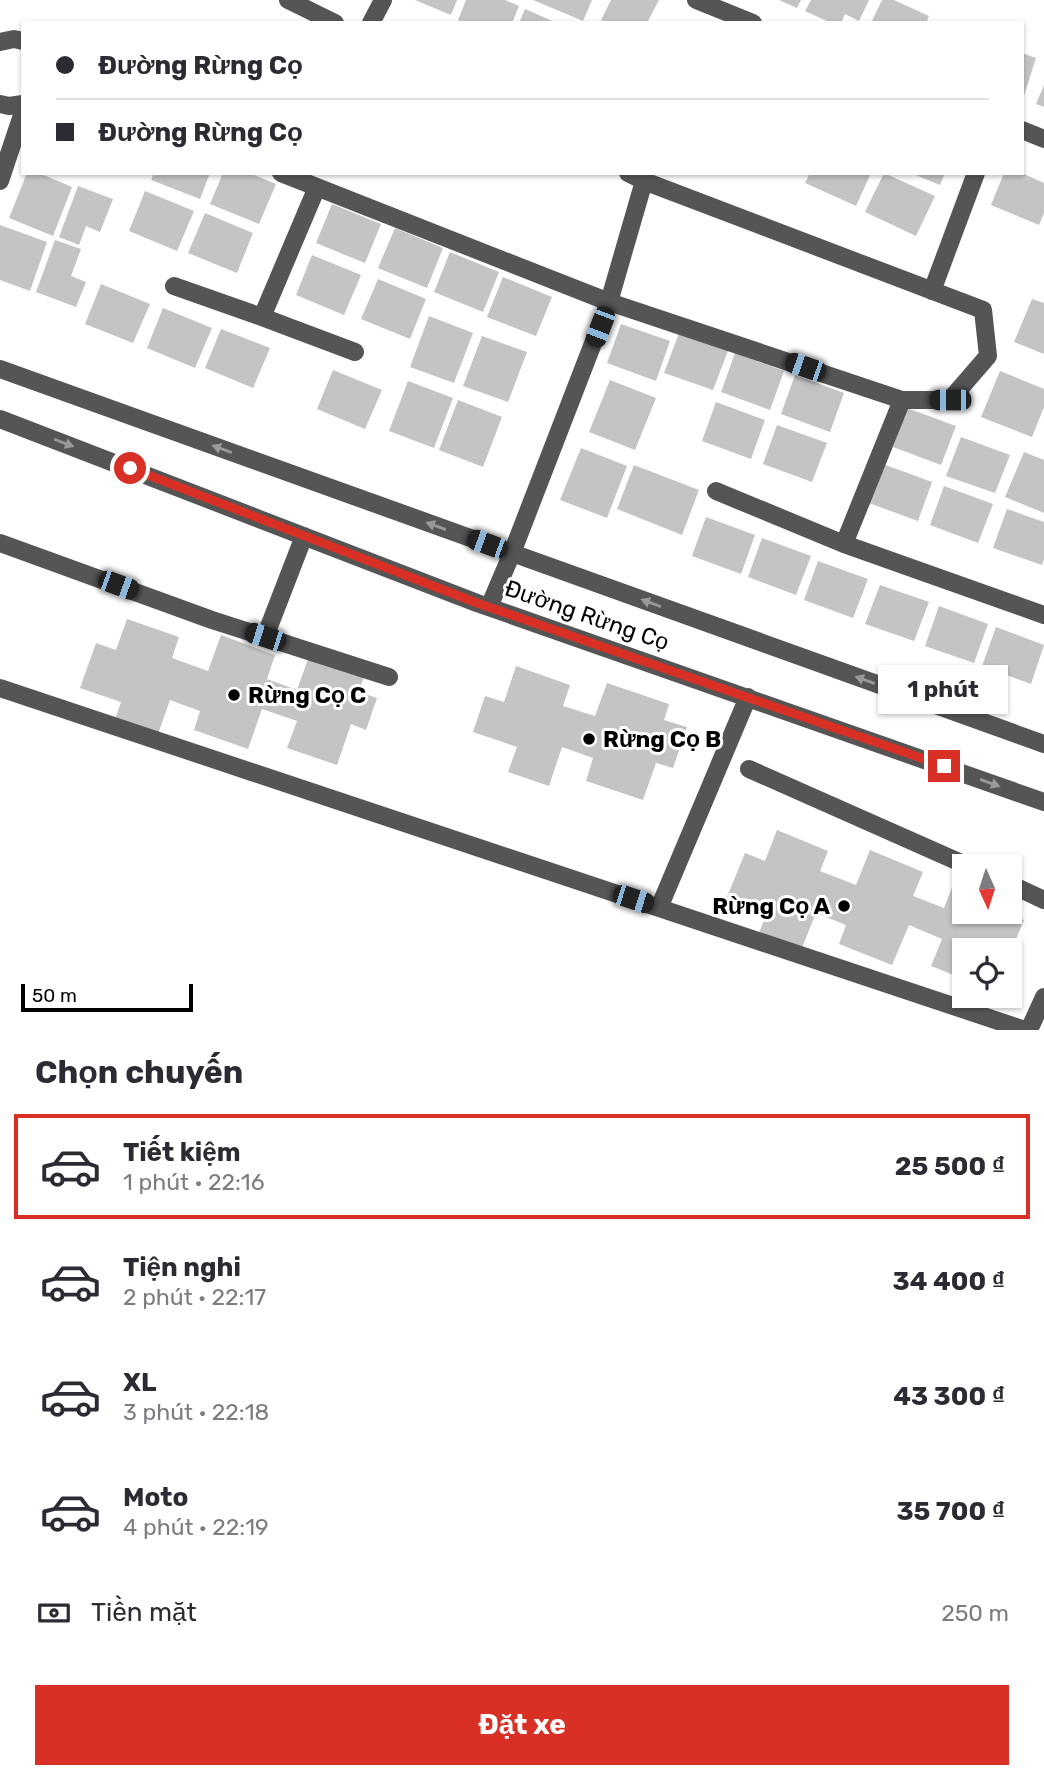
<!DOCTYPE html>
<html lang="vi">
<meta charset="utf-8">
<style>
body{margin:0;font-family:Rubik,sans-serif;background:#f2f2f3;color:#2b2b33;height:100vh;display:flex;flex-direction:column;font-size:26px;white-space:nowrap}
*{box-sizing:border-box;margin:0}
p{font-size:23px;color:#7c7c81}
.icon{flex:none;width:38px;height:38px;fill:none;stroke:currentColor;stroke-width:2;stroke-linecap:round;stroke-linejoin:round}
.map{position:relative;height:1030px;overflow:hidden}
.side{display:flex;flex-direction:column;background:#fff;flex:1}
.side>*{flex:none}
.hud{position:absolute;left:21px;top:21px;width:1003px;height:154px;border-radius:0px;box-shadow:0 2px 5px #0004;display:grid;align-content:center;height:154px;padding:0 35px;background:#fff}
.needle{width:46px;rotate:177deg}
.buttons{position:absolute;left:952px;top:854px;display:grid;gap:14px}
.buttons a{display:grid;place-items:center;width:70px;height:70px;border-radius:0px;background:#fff;box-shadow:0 2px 5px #0004;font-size:35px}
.scale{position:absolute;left:21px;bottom:18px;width:172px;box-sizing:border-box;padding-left:7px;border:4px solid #000;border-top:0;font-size:19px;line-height:24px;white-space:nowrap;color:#000;-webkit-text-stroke:5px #fff;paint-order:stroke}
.end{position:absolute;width:32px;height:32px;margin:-16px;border:9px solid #d93025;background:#fff;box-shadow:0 0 0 4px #fff}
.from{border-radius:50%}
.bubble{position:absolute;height:49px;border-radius:0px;background:#fff;box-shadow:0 2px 5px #0004;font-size:23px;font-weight:700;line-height:49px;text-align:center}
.car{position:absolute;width:21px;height:42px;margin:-21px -10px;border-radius:9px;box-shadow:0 0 5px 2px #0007;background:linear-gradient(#222 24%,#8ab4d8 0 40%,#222 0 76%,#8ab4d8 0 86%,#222 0)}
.hud b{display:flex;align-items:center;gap:24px;height:66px;font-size:26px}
.hud b+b{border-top:2px solid #e1e1e2}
.hud i{width:18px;height:18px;background:#2b2b33}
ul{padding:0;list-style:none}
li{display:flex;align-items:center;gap:21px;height:105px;margin:0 14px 10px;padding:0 21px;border:4px solid transparent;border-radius:0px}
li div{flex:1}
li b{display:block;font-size:26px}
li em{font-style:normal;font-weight:700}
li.current{border-color:#d93025}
li>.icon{width:63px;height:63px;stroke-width:1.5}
h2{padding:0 35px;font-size:32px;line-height:84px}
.pay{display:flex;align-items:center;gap:18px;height:77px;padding:0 35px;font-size:26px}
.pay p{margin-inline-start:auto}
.action{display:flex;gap:14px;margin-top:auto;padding:14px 35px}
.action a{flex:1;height:80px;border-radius:0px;background:#d93025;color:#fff;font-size:28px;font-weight:700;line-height:80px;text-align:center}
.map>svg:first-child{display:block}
.building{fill:#c4c4c4}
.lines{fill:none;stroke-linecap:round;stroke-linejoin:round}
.minor{stroke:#555;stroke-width:18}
.oneway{fill:#999}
.route{stroke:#d93025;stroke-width:9}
.poi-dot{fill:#000;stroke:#fff;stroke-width:2.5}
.labels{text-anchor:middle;stroke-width:6;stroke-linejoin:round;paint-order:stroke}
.street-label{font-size:23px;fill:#000;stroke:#fff}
.poi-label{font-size:23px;font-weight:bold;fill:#000;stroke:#fff;text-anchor:start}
</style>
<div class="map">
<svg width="1044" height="1030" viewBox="0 0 1044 1030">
<rect width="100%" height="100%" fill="#fff"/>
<path class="building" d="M415,0h42l-6,15z
M466,0h39l14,6 -7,17h-48l-6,-3z
M533,0h59l-9,21z
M611,0h48l-12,23h-40l-6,-3z
M779,0h22l-4,8z
M811,0h58l-10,21 -14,-7 -4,9h-10l-26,-12z
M882,0h12l35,16 -3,7h-55z
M525,9l32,14h-38z
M1022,53l14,5 -13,41h-1z
M1044,85v22l-8,-3z
M27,173h12l33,14 -19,49 -44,-18z
M154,173h56l-10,26 -49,-19z
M223,173h26l27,11 -17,40 -49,-20z
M810,173h61l-15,33 -51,-23z
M884,173l51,23 -19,40 -51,-24z
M911,173h34l-5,12z
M1004,173h18l22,10v30l-5,12 -48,-20z
M78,186l35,13 -13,33 -14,-6 -7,19 -20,-8z
M145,191l49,20 -17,40 -48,-20z
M332,204l49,20 -16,39 -49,-20z
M205,213l48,20 -16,40 -49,-20z
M0,225l47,17 -17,49 -30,-11z
M395,228l48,20 -16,40 -49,-20z
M55,240l26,9 -10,27 15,6 -10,25 -40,-15z
M450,252l49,20 -16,40 -49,-20z
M312,255l49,20 -17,40 -48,-20z
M503,277l49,20 -16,39 -49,-19z
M378,279l48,20 -16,40 -49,-20z
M101,284l49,20 -17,39 -48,-19z
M1032,299l12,4v51l-30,-12z
M163,308l49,20 -17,40 -48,-20z
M429,316l44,17 -19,50 -44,-16z
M621,324l49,17 -14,40 -49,-18z
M221,329l49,19 -17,40 -48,-20z
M679,333l49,18 -15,39 -49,-17z
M482,336l45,16 -19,50 -45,-16z
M735,353l49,18 -14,39 -49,-18z
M333,370l49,20 -17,39 -48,-20z
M1000,371l44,18v18l-12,30 -51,-20z
M795,375l49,18 -14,39 -49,-18z
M610,380l46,18 -21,52 -46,-18z
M408,381l45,17 -19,50 -45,-17z
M458,400l44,17 -19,50 -44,-17z
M716,402l49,18 -14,39 -49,-18z
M907,408l49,18 -15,39 -48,-18z
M777,425l50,18 -15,39 -49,-18z
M961,437l49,18 -15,38 -49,-17z
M581,448l46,18 -20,52 -47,-18z
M1024,452l20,8v53l-39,-16z
M883,464l49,18 -14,39 -49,-18z
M634,465l65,25 -17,45 -65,-26z
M944,486l49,18 -15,39 -48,-18z
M1007,509l37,13v37l-2,6 -49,-17z
M706,517l49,18 -14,39 -49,-18z
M762,538l49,18 -15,39 -48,-18z
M818,561l50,18 -15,39 -49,-18z
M880,585l49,17 -15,39 -49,-17z
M939,606l49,18 -14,39 -49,-17z
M127,619l52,18 -7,21 36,13 13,-36 54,20 -8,24 30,11 13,-37 55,20 -6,19 18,6 -11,32 -15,-6 -14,41 -50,-17 10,-27 -35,-12 -14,40 -54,-19 6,-19 -30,-11 -13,37 -43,-15 7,-20 -41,-14 16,-45 20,7z
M996,627l48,18 -13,39 -49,-18z
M516,666l54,19 -7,21 32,10 12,-33 62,21 -5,16 23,7 -14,41 -17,-5 -13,37 -57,-19 7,-23 -31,-11 -13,39 -41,-14 9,-25 -44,-15 12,-36 19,6z
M777,830l51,21 -8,20 36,14 14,-35 53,22 -10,24 31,12 14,-36 6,3v37h40l20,8 -13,31 -14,-6 -3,5h-30v29l-33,-13 11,-27 -33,-14 -17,40 -53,-21 7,-19 -30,-12 -15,37 -42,-17 8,-20 -40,-16 18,-44 20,8z"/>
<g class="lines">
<path class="minor" d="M288,0l47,23
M696,0l57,23
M371,23l12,-23
M0,42l14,-3 9,2
M0,104l9,2 14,-2
M1022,130l22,9
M281,173l328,129 35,-121
M0,181l23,-69
M317,187l-55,130 93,35
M174,286l88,31
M932,291l44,-118
M0,369l1044,375
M0,419l477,184 567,199
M716,491l128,53 200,71
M0,543l212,77 177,57
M844,544l58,-144
M489,607l23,-54 97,-251 293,98h48l38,-44 -5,-46 -339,-129 -16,-8
M265,637l39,-101
M0,688l1025,342
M749,769l219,97
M1010,884l34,16
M659,908l89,-211
M1029,1030l15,-33"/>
</g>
<defs><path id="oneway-solid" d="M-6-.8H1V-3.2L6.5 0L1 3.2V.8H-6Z" transform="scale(1.75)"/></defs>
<g class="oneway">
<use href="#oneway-solid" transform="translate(64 443) rotate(21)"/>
<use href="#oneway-solid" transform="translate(222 449) rotate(-160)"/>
<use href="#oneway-solid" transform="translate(436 526) rotate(-160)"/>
<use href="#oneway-solid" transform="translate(651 603) rotate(-160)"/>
<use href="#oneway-solid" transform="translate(865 680) rotate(-160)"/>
<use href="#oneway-solid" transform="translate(990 783) rotate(20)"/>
</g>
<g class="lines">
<path class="route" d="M130,468l347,135 467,163"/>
</g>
<g class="poi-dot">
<circle cx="234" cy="695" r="7"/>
<circle cx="589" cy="739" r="7"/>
<circle cx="844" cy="906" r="7"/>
</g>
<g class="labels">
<g class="street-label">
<text transform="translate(587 615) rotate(19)" y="8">Đường Rừng Cọ</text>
</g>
<g class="poi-label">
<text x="248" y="703">Rừng Cọ C</text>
<text x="603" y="747">Rừng Cọ B</text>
<text x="830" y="914" text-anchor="end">Rừng Cọ A</text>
</g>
</g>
</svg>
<div class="buttons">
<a><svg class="needle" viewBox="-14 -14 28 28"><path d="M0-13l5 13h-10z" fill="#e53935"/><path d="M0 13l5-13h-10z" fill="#7c7c81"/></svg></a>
<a><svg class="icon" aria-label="locate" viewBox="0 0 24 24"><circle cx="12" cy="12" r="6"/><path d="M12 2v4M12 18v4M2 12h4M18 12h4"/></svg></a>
</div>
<div class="scale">50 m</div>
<i class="end from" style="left:130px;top:468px"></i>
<i class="end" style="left:944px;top:766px"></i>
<div class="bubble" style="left:878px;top:665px;width:130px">1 phút</div>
<i class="car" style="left:600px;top:327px;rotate:201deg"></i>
<i class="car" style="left:805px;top:367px;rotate:289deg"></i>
<i class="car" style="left:950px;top:400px;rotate:270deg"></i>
<i class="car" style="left:487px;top:544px;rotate:290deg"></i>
<i class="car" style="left:118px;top:585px;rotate:110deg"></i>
<i class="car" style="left:265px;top:637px;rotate:288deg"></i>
<i class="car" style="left:633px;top:899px;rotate:108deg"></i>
<div class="hud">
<b><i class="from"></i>Đường Rừng Cọ</b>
<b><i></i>Đường Rừng Cọ</b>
</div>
</div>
<section class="side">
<h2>Chọn chuyến</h2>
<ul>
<li class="current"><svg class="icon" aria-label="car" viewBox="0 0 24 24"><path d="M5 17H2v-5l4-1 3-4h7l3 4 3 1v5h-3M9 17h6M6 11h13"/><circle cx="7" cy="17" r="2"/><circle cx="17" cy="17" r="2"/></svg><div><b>Tiết kiệm</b><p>1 phút · 22:16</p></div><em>25 500 ₫</em></li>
<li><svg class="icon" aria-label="car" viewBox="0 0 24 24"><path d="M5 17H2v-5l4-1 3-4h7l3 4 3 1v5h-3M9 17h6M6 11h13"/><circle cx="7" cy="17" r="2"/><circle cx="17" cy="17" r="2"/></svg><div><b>Tiện nghi</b><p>2 phút · 22:17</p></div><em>34 400 ₫</em></li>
<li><svg class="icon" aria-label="car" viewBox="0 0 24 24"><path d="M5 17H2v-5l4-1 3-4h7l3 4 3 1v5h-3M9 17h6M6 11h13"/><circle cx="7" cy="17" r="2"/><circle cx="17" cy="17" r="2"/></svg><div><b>XL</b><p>3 phút · 22:18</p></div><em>43 300 ₫</em></li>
<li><svg class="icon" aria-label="car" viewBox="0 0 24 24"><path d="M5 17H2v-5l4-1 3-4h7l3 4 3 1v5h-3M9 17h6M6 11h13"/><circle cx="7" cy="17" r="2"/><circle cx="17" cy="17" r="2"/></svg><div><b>Moto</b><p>4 phút · 22:19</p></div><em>35 700 ₫</em></li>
</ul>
<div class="pay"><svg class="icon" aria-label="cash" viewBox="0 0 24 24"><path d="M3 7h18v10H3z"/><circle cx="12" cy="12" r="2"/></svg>Tiền mặt<p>250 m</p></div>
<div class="action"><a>Đặt xe</a></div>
</section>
